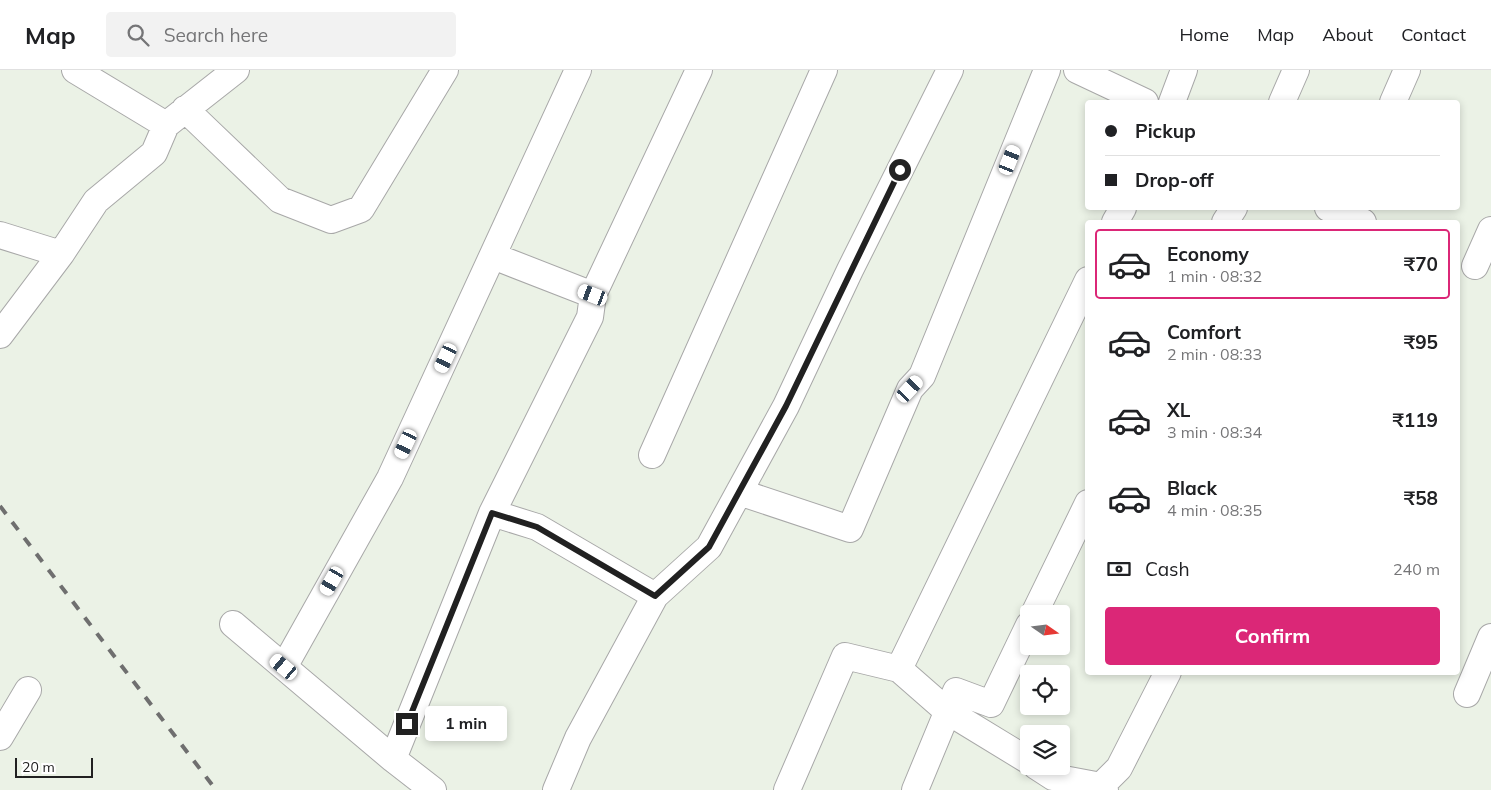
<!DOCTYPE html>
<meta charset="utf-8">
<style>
body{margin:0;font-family:Mulish,sans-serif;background:#f2f2f2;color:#202124;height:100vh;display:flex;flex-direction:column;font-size:19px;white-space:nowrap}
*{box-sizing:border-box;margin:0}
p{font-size:16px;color:#757577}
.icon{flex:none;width:28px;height:28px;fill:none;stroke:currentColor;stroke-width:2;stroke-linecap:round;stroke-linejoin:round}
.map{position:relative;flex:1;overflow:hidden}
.sheet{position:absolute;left:1085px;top:150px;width:375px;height:455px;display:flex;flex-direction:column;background:#fff;border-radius:5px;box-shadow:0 2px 8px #0003}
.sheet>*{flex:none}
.top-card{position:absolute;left:1085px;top:30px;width:375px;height:110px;border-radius:5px;box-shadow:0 2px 8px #0003;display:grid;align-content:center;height:110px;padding:0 20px;background:#fff}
.needle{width:32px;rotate:104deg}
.controls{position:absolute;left:1020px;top:535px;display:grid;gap:10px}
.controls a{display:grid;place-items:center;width:50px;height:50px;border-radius:5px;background:#fff;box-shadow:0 2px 8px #0003;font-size:25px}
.scale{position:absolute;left:15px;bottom:12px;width:78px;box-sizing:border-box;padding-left:5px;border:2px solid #212121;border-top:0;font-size:14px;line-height:18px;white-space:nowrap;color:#212121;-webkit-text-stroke:4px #fff;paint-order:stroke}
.end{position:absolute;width:22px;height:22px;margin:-11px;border:6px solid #212121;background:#fff;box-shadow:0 0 0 2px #fff}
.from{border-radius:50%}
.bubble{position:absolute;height:35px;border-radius:5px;background:#fff;box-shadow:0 2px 8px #0003;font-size:16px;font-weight:700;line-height:35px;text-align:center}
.car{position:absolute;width:15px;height:30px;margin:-15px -8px;border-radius:6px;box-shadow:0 0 4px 1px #0007;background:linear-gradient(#fff 24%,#345 0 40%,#fff 0 76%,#345 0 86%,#fff 0)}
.top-card b{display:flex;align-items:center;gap:18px;height:48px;font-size:19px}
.top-card b+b{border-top:1px solid #e0e0e0}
.top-card i{width:12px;height:12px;background:#202124}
ul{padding:9px 0 0;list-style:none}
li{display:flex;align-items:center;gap:15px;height:70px;margin:0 10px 8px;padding:0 10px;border:2px solid transparent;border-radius:5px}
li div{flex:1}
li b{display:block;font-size:19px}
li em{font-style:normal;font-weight:700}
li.selected{border-color:#db2777}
li>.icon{width:45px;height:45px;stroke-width:1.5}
.pay{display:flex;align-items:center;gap:12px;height:55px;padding:0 20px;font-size:19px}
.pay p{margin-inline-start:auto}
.primary-button{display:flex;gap:10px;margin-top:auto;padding:10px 20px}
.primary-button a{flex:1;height:58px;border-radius:5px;background:#db2777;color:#fff;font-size:20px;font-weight:700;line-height:58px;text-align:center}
header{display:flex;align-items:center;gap:30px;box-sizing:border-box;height:70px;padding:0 25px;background:#fff;border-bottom:1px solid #e0e0e0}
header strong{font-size:24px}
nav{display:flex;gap:28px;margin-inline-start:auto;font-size:18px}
.search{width:350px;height:45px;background:#f2f2f2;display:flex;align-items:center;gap:12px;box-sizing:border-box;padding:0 18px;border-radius:5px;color:#757577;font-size:19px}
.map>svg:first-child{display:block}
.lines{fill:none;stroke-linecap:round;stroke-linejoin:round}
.minor-casing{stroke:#a8a8a8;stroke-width:28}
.minor{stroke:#fff;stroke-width:26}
.rail{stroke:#6f6f6f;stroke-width:4;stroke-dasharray:10 10;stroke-linecap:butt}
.route{stroke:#212121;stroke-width:6}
</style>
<header>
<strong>Map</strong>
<div class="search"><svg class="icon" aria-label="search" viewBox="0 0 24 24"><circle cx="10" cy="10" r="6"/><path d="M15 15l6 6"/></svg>Search here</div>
<nav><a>Home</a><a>Map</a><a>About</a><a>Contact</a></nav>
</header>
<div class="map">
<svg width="1491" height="720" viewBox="0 0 1491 720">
<rect width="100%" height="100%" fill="#ebf2e6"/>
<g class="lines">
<g class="minor-casing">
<path id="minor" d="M75,0l91,55 70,-55
M1077,0l68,32
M1172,32l12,-32
M1282,32l14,-32
M1393,32l14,-32
M185,39l95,91 51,20 30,-11 84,-139
M1328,138l35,14
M1115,152l8,-14
M1225,152l9,-14
M0,165l61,19
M493,186l100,39
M1475,196l16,-36
M0,265l61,-81 35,-53 58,-48 12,-28
M652,385l172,-385
M739,422l111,37 60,-140 12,-13 125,-306
M492,443l45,14 118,69
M1034,544l54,-111
M233,554l160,135 40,31
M284,597l106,-189 188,-408
M899,599l189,-389
M1467,624l24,-57
M0,667l28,-47
M393,689l99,-246 98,-196 3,-22 106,-225
M1036,696l17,11 48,9 4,4
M1101,716l18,-18 49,-96
M556,720l22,-52 77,-142 54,-49 77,-141 64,-136 100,-200
M787,720l58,-134 54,13 48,42 82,50
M915,720l41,-99 35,13 38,-79"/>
</g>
<use href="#minor" class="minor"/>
<path class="rail" d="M0,436l216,284"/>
</g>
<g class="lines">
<path class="route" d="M407,654l85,-211 45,14 118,69 54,-49 77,-141 114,-236"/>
</g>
</svg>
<div class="controls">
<a><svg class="needle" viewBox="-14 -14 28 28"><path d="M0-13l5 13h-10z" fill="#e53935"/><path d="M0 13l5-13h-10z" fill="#757577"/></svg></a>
<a><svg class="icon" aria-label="locate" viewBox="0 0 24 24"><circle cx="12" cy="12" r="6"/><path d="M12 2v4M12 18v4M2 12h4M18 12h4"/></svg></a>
<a><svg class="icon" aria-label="layers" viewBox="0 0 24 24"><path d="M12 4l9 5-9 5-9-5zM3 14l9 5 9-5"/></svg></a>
</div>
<div class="scale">20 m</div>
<i class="end from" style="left:900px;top:100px"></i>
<i class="end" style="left:407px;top:654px"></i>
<div class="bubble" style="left:425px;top:636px;width:82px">1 min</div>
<i class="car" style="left:1010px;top:90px;rotate:22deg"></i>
<i class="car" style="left:593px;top:225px;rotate:291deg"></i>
<i class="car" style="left:446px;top:288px;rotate:205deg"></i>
<i class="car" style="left:910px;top:319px;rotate:43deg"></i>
<i class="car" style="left:406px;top:374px;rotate:205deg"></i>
<i class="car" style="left:332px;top:511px;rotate:210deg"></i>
<i class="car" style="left:284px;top:597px;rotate:310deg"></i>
<div class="top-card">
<b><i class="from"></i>Pickup</b>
<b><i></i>Drop-off</b>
</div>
<section class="sheet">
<ul>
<li class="selected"><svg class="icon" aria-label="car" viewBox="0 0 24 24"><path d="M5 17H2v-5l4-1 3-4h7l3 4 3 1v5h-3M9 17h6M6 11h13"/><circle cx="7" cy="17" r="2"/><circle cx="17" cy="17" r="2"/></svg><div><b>Economy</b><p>1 min · 08:32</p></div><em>₹70</em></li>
<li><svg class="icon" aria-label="car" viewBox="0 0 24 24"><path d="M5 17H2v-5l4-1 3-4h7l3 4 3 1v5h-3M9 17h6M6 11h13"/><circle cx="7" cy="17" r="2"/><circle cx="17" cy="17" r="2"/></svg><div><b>Comfort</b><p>2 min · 08:33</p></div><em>₹95</em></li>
<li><svg class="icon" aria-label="car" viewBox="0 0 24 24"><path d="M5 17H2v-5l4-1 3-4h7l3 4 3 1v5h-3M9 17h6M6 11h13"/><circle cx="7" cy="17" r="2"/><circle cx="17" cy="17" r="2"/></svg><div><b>XL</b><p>3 min · 08:34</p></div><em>₹119</em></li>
<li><svg class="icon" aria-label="car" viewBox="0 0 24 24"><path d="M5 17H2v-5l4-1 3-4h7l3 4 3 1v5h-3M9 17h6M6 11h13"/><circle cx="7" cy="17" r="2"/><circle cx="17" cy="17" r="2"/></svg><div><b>Black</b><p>4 min · 08:35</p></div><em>₹58</em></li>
</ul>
<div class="pay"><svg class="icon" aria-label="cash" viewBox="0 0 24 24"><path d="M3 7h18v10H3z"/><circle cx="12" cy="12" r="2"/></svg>Cash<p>240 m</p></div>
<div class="primary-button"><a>Confirm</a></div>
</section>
</div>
